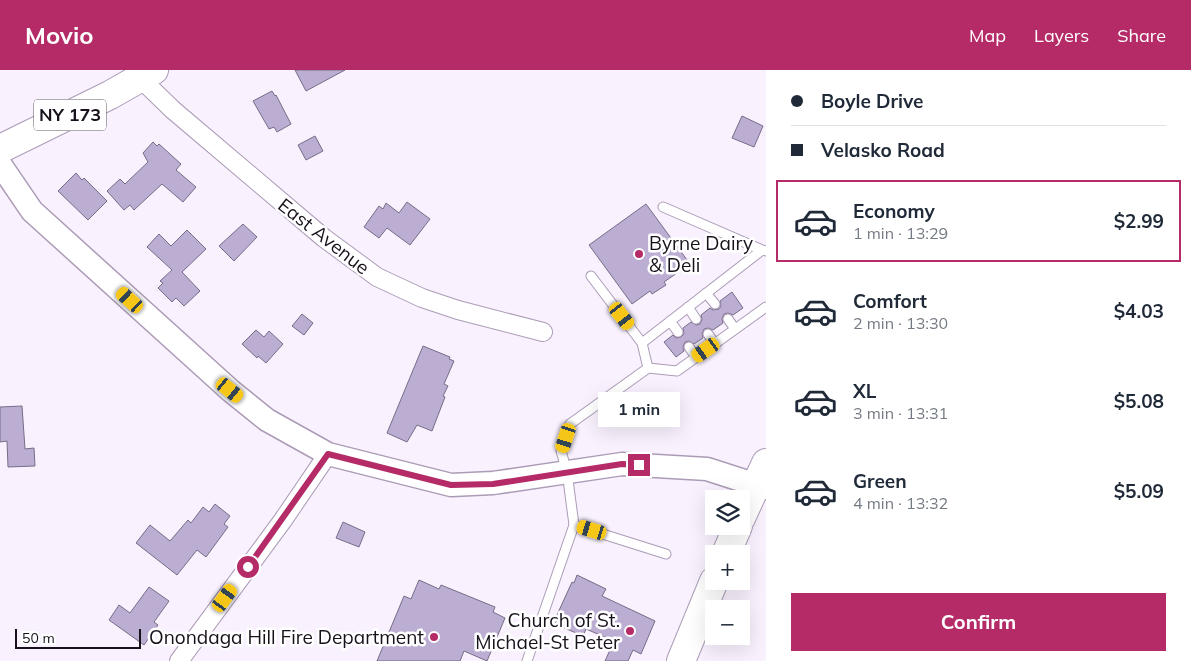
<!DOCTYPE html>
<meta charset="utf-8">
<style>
body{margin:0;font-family:Mulish,sans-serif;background:#f6f6f7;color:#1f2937;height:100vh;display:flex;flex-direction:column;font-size:19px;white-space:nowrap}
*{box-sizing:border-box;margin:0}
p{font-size:16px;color:#747a83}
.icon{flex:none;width:28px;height:28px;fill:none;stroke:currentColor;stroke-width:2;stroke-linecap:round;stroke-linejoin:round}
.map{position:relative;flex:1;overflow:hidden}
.details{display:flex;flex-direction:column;background:#fff;width:425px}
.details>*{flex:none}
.top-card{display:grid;align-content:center;height:110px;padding:0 25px;background:#fff}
.buttons{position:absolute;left:705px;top:420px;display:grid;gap:10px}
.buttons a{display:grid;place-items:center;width:45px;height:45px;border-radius:0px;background:#fff;box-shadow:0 5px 20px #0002;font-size:25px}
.scale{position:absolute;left:15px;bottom:12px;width:126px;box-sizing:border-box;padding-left:5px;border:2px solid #18111c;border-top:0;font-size:14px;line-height:18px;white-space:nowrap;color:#18111c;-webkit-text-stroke:4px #fff;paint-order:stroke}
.end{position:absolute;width:22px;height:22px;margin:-11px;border:6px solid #b52b68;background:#fff;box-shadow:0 0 0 2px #fff}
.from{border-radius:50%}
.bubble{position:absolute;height:35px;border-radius:0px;background:#fff;box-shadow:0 5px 20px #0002;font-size:16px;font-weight:700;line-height:35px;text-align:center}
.car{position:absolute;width:15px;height:30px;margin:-15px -8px;border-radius:6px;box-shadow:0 0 4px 1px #0007;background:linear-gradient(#f5c518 24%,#345 0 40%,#f5c518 0 76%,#345 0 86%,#f5c518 0)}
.top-card b{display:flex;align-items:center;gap:18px;height:48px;font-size:19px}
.top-card b+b{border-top:1px solid #e0e1e3}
.top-card i{width:12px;height:12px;background:#1f2937}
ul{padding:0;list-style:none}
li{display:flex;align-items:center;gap:15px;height:82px;margin:0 10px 8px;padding:0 15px;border:2px solid transparent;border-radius:0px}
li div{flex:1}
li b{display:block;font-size:19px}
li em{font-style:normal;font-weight:700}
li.current{border-color:#b52b68}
li>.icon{width:45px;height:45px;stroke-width:1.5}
.cta{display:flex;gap:10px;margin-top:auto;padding:10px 25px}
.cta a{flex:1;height:58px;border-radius:0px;background:#b52b68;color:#fff;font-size:20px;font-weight:700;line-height:58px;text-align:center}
header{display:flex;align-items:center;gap:30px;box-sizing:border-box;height:70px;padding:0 25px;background:#b52b68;color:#fff}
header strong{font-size:24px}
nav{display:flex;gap:28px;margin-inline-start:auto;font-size:18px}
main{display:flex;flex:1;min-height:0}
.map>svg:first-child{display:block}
.building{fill:#bcaed2;stroke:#776c88}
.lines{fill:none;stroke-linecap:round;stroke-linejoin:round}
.service-casing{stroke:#ac9bb7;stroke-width:11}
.minor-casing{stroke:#ac9bb7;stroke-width:20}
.tertiary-casing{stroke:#ac9bb7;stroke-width:25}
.primary-casing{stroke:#ac9bb7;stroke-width:30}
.service{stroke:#fff;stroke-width:9}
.minor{stroke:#fff;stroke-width:18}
.tertiary{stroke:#fff;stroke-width:22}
.primary{stroke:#fff;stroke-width:28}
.route{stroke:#b52b68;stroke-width:6}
.poi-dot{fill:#b52b68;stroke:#fff;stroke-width:2}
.labels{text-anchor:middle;stroke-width:5;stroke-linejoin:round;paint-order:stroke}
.shield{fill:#fff;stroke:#5d5860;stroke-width:1}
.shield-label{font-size:18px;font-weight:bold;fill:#18111c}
.street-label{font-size:19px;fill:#18111c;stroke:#fff}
.poi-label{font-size:19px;fill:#18111c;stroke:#fff;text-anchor:end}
</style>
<header>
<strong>Movio</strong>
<nav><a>Map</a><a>Layers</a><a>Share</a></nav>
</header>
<main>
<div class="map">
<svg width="766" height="591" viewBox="0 0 766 591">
<rect width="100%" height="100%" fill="#f9f2fe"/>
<path class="building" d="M295,0h50l-39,21z
M272,21l3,5 1,-1 15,29 -14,8 -3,-5 -5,2 -16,-28z
M742,46l21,10 -9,21 -22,-9z
M315,66l8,15 -17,9 -8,-15z
M153,72l4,4 2,-2 22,20 -5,6 20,17 -13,15 -21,-18 -28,26 -4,-5 -6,5 -17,-19 13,-12 5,5 23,-22 -5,-9z
M76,103l6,7 2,-2 23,23 -19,19 -30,-29z
M407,132l23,17 -20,26 -23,-17 -8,10 -15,-11 15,-21 4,3 3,-6 13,10z
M646,134l44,60 -26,18 2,3 -14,9 -2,-3 -18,13 -43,-59z
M243,154l14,13 -23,24 -15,-15z
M187,160l19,19 -24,23 18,19 -16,15 -8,-8 -4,4 -14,-14 5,-5 -3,-2 12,-11 -25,-23 12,-13 12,12z
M732,222l11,16 -10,7 -5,-2 -4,1 -2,5 1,4 -10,7 -5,-2 -4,1 -2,5 1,4 -9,6 -5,-3 -4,1 -2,5 1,4 -8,6 -12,-15 9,-7 3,3 5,-1 3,-3 -1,-6 8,-6 5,3 4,-1 2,-5 -1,-4 9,-7 3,2 6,-1 2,-3 -1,-5z
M302,244l11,9 -9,12 -12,-9z
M256,260l8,7 5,-6 14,13 -17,19 -8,-7 -1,2 -15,-14z
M423,276l27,11 -1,2 5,2 -10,23 4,2 -5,10 2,1 -13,34 -15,-6 -10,17 -20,-9z
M22,336l3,43 9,-1 1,18 -27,1 -1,-26 -7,1v-35z
M215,434l15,12 -6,8 4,3 -22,30 -9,-7 -20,25 -41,-32 14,-18 20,16 18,-21 3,3 12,-16 6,5z
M343,452l22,10 -6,15 -23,-9z
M577,505l29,14 -4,7 53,25 -14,33 -8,-4 -5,11h-23l9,-20 -28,-12 -3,7 -28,-12 4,-8 -2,-1 15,-33 2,1z
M419,510l20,9 2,-4 54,22 -2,5 12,6 -18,43 -23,-10 -4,10h-83l27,-65 7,3z
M149,517l20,14 -15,21 4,3 -14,20 -35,-25 10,-15 11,8z"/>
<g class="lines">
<g class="service-casing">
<path id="service" d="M663,137l99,43
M591,206l51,67 6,25
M706,223l9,11
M688,237l8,12
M728,249l7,10
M670,251l8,11
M708,264l7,10
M642,273l120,-93 4,1
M689,277l7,10
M574,455l92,29
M527,591l47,-136 -7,-53 -6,-21 9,-27 78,-56 29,3 89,-64"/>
</g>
<g class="minor-casing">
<path id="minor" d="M140,8l33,32 151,128 53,39 45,21 36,12 85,22
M179,591l104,-141 45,-66"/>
</g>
<g class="tertiary-casing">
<path id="tertiary" d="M0,94l32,47 199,180 36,29 61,34 123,31 42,-2 129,-19 85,5 59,19"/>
</g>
<g class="primary-casing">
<path id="primary" d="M0,79l110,-54 44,-25
M741,448l25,-55
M726,484l12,-28
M681,591l33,-80"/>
</g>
<use href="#service" class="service"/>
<use href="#minor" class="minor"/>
<use href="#tertiary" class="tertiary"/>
<use href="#primary" class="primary"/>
</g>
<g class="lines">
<path class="route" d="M248,497l80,-113 123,31 42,-1 129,-20 17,1"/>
</g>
<g class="poi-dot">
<circle cx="639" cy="184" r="5"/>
<circle cx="630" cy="561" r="5"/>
<circle cx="434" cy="567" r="5"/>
</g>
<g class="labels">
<rect class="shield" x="34" y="29.5" width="72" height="31" rx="4"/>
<g class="shield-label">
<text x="70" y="51">NY 173</text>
</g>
<g class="street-label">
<text transform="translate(324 166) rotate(38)" y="7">East Avenue</text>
</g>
<g class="poi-label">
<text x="649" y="180" text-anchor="start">Byrne Dairy<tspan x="649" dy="22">&amp; Deli</tspan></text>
<text x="620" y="557">Church of St.<tspan x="620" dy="22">Michael-St Peter</tspan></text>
<text x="424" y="574">Onondaga Hill Fire Department</text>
</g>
</g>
</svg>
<div class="buttons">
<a><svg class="icon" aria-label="layers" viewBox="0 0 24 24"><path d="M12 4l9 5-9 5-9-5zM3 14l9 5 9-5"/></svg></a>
<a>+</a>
<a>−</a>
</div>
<div class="scale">50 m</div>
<i class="end from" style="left:248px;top:497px"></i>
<i class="end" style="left:639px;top:395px"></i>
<div class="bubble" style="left:598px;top:322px;width:82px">1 min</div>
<i class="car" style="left:130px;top:230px;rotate:312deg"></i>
<i class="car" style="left:622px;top:246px;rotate:142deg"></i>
<i class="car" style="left:706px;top:280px;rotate:235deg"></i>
<i class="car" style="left:230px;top:320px;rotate:129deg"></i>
<i class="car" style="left:566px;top:368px;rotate:198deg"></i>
<i class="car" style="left:592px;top:460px;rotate:287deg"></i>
<i class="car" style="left:225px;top:528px;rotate:36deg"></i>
</div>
<section class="details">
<div class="top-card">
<b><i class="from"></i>Boyle Drive</b>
<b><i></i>Velasko Road</b>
</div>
<ul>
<li class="current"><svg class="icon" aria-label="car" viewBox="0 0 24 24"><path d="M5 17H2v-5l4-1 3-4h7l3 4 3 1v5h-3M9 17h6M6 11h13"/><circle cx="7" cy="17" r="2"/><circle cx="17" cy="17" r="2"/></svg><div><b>Economy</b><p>1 min · 13:29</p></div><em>$2.99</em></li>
<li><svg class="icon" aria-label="car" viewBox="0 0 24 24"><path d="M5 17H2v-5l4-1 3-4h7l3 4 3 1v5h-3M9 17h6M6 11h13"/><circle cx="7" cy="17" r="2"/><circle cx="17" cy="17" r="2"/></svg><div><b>Comfort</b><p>2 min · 13:30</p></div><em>$4.03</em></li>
<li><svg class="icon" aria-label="car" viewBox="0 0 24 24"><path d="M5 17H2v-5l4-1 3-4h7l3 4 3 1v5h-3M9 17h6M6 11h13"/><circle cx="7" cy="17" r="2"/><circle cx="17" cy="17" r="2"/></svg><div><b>XL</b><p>3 min · 13:31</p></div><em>$5.08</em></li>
<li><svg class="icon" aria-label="car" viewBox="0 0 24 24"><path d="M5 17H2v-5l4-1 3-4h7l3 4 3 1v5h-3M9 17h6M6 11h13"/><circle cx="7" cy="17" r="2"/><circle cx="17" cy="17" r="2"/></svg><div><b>Green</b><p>4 min · 13:32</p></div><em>$5.09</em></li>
</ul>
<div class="cta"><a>Confirm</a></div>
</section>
</main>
